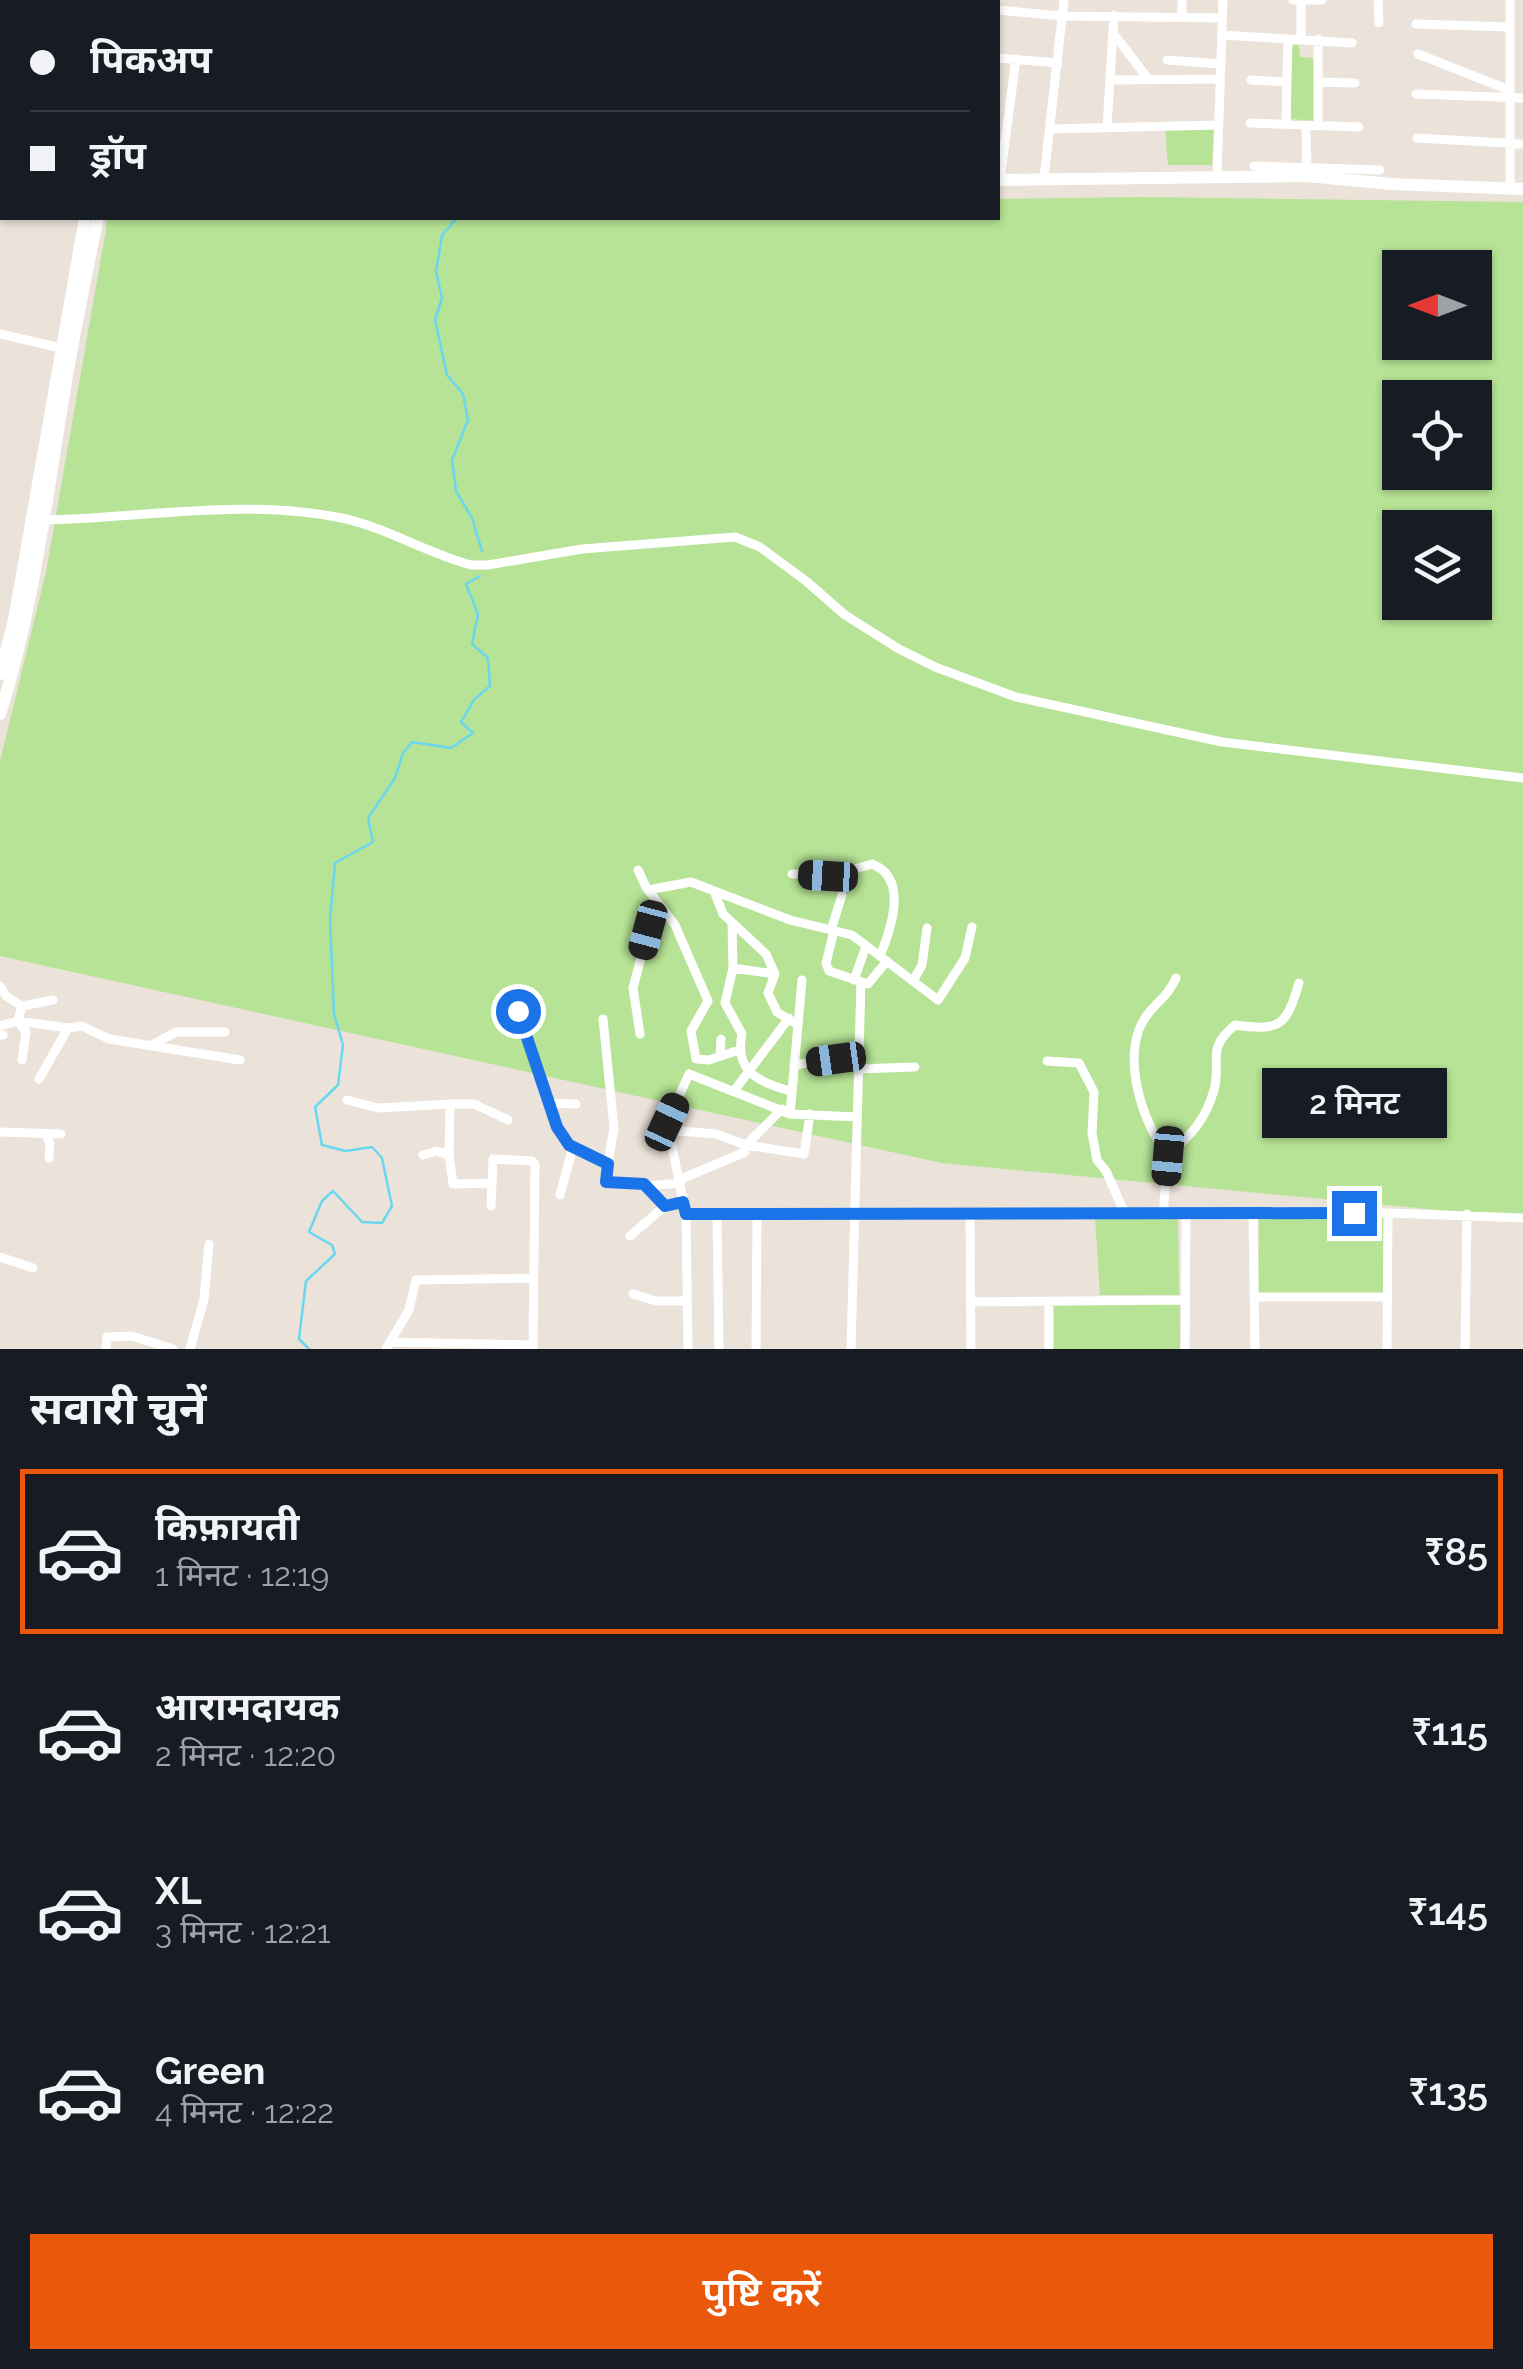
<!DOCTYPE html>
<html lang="hi">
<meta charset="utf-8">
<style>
body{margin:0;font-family:Raleway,"Noto Sans Devanagari",sans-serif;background:#242831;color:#f1f3f6;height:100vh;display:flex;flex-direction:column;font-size:38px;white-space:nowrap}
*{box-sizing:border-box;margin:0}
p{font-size:32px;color:#9ea1a6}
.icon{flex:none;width:55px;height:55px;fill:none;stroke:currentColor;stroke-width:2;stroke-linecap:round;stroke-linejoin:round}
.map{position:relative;height:1349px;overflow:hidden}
.drawer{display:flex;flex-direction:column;background:#171b24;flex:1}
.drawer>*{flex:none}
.top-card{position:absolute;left:0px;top:0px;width:1000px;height:220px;box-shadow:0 2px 8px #0004;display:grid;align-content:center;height:220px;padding:0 30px;background:#171b24}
.needle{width:65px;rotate:270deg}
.tools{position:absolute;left:1382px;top:250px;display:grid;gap:20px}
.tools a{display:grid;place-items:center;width:110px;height:110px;border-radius:0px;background:#171b24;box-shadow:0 2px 8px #0004;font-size:50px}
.end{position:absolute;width:45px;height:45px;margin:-22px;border:12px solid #1a73e8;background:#fff;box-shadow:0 0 0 5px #fff}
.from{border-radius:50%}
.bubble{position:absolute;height:70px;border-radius:0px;background:#171b24;box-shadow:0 2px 8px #0004;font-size:32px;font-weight:600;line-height:70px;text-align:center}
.car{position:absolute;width:30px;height:60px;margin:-30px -15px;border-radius:12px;box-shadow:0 0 8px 2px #0007;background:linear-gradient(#222 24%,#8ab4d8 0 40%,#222 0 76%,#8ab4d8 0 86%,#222 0)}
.top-card b{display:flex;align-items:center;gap:35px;height:95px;font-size:38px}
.top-card b+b{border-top:2px solid #363941}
.top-card i{width:25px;height:25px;background:#f1f3f6}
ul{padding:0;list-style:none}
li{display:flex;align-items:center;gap:30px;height:165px;margin:0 20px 15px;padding:0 10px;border:5px solid transparent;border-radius:0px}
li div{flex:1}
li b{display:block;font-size:38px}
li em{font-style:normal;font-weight:600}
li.on{border-color:#ea580c}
li>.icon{width:90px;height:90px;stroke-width:1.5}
h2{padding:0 30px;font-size:45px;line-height:120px}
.action{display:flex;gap:20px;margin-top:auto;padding:20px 30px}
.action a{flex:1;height:115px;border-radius:0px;background:#ea580c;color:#fff;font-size:40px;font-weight:600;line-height:115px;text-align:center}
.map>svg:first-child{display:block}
.green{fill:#b6e395;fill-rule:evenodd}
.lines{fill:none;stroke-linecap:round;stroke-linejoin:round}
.stream{stroke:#6ad7ef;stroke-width:2.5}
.street{stroke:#fff;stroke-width:9}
.secondary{stroke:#fff;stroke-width:12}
.route{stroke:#1a73e8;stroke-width:12}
</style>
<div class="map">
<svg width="1523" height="1349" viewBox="0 0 1523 1349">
<rect width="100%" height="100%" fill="#ebe2d9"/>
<path class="green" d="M1299,45l1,12 15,1v63l-24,-2v-73z
M1214,129l-2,36h-44l-3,-35z
M1140,197l383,5v1016l-581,-55 -942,-207v-195l46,-189 62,-354h890v-19zM1400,268h75v74h-75zM1400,398h75v74h-75zM1400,528h75v74h-75z
M1095,1217l83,1 1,77h-79z
M1385,1217l-2,78 -125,1 1,-78z
M1050,1304h130v45h-129z"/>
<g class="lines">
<path class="stream" d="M732,0l2,2
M457,218l-15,17 -6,37 6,26 -7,22 12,55 16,19 5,26 -16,40 4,31 16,27 10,33
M309,1349l-10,-10 7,-58 29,-27 -3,-9 -23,-13 13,-31 11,-10 29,31 20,1 10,-17 -10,-48 -10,-11 -26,4 -24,-6 -7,-38 23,-22 5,-40 -9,-31 -4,-93 5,-58 38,-21 -5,-24 27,-40 8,-25 9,-11 39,6 22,-15 -12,-11 13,-22 16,-14 -2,-28 -16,-14 6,-30 -12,-30 14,-8"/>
<path class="street" d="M252,0l2,1
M922,0l12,2
M1293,0h29
M1378,0l1,23
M1301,1v38
M225,2l4,-2
M983,2l1,-2
M998,10l64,6 160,2
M1182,16v-16
M1416,24l93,3
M1113,33l36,47
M1222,35l130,8
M1318,39v87
M1418,54l91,36
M998,58l60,5
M1167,60l54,4
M1111,80l109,-1
M1251,80l36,2
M1318,82l37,1
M1416,94l107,4
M1250,123l109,4
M1286,125l2,-85
M1306,126l1,47
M1107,127l7,-112
M1051,129l168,-4
M1417,138l106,6
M1254,166l126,4
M1217,176l6,-176
M1044,178l20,-178
M1000,179l16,-120
M1510,188v-188
M0,193l2,1
M0,334l65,15
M44,520c99,-2 200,-22 298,-2 45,10 85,35 129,47h17l94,-16 153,-12 25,10 46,34 39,34 54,34 36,18 81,30 206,45 301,36
M638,870l8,17 29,38 33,76 -17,30 5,28 13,1 30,-10
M792,874l42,1 38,-11c37,14 19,65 8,92
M648,890l43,-8 99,38 62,15 86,65 27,-42 7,-31
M714,891l9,23 43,40 9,20
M732,923l1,45 -8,35 17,31c-8,37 16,48 48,57
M831,930l11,-35
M834,931l-8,32 3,8 39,13 19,-23
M733,968l42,6 -7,19 9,19 21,13 -8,89
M854,980l12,-34
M913,981l9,-16 5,-37
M0,986l6,10 16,10 31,-6
M22,1006l-4,15 8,11 -4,28
M517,1011l40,116 12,18 39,18
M603,1019l11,109 -9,53 39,3 21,22
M798,1025l4,-45
M0,1026l18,-5 50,7 14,-2 27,13 131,21
M640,1034l-7,-46 23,-88
M0,1035h3
M152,1045l24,-13h49
M720,1056l1,-17
M1047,1061l32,2 15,29 -2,41 5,27 9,11 19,43
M794,1065l42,-6 22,3
M858,1069l57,-2
M39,1079l29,-51
M734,1091l55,-73
M347,1100l31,8 72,-4
M549,1103l27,1
M668,1130l48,4 30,11 58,9 6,-40
M0,1132l61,2
M46,1134l4,10 -1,14
M423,1155l14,-4 12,4
M1168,1155c23,-20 37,-34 46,-65 8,-30 -9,-40 21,-65 45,6 51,2 64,-42
M679,1180l66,-28 1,-7 36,-36
M492,1183l-39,1 -4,-29 1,-51h24l34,16
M647,1186l33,-3
M560,1195l13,-48
M491,1206l2,-47 39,2 3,3 -2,185
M1253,1214l2,135
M686,1215l702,-2 135,5
M717,1215l2,134
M1163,1215l5,-60c-26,-31 -49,-103 -21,-140 12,-16 19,-16 29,-37
M970,1216l1,133
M630,1236l35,-30 18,-5
M0,1257l33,11
M633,1294l23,7h31
M1254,1297h133
M971,1302l213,-2
M390,1342l19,-32 7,-30 118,-2
M106,1349l1,-12 25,-1 41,13
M190,1349l14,-50 5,-55
M386,1349l4,-7 143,3
M688,1349l-2,-134 -19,-93 22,-48 101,40 67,3
M756,1349l1,-134
M851,1349l10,-367
M1049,1349v-48
M1185,1349l1,-133
M1387,1349l1,-136
M1465,1349l2,-135"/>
<path class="secondary" d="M145,2l1,-2
M157,2l1,-2
M998,180l309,-4 84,8 132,5
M0,674l14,-54 71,-402
M0,714c32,-100 45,-205 62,-308 10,-63 23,-126 36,-188"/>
</g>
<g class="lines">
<path class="route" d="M518,1011l39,116 12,18 39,19 -2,18 38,2 21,22 18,-4 3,12 668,-1"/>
</g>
</svg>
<div class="tools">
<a><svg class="needle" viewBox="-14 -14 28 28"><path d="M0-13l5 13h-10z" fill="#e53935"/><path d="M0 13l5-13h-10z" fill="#9ea1a6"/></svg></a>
<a><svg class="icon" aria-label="locate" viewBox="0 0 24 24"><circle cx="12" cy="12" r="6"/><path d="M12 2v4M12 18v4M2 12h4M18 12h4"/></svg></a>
<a><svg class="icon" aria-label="layers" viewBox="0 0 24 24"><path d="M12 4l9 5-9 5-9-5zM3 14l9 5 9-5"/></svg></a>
</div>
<i class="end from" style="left:518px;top:1011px"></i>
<i class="end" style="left:1354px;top:1213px"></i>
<div class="bubble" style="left:1262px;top:1068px;width:185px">2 मिनट</div>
<i class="car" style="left:828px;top:876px;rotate:273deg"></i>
<i class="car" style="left:648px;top:930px;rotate:195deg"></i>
<i class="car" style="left:836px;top:1059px;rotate:262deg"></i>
<i class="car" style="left:667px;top:1122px;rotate:25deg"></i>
<i class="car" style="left:1168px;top:1156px;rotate:185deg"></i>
<div class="top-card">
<b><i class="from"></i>पिकअप</b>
<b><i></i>ड्रॉप</b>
</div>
</div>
<section class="drawer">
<h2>सवारी चुनें</h2>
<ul>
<li class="on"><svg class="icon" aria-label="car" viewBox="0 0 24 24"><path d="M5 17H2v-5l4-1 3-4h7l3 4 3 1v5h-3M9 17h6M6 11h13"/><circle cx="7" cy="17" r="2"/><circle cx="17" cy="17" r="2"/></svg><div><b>किफ़ायती</b><p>1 मिनट · 12:19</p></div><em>₹85</em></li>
<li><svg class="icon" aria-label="car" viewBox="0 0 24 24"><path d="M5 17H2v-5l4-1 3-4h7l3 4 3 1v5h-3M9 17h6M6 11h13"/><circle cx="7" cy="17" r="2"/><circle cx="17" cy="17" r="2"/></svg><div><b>आरामदायक</b><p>2 मिनट · 12:20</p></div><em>₹115</em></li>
<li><svg class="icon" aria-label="car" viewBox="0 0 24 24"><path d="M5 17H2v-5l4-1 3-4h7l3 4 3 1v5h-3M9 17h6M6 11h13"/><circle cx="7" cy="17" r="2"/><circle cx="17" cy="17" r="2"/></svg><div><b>XL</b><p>3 मिनट · 12:21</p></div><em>₹145</em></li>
<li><svg class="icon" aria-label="car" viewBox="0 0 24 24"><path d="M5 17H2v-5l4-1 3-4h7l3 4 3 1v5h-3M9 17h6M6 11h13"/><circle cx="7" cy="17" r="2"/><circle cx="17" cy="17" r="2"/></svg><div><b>Green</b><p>4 मिनट · 12:22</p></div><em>₹135</em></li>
</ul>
<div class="action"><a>पुष्टि करें</a></div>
</section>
